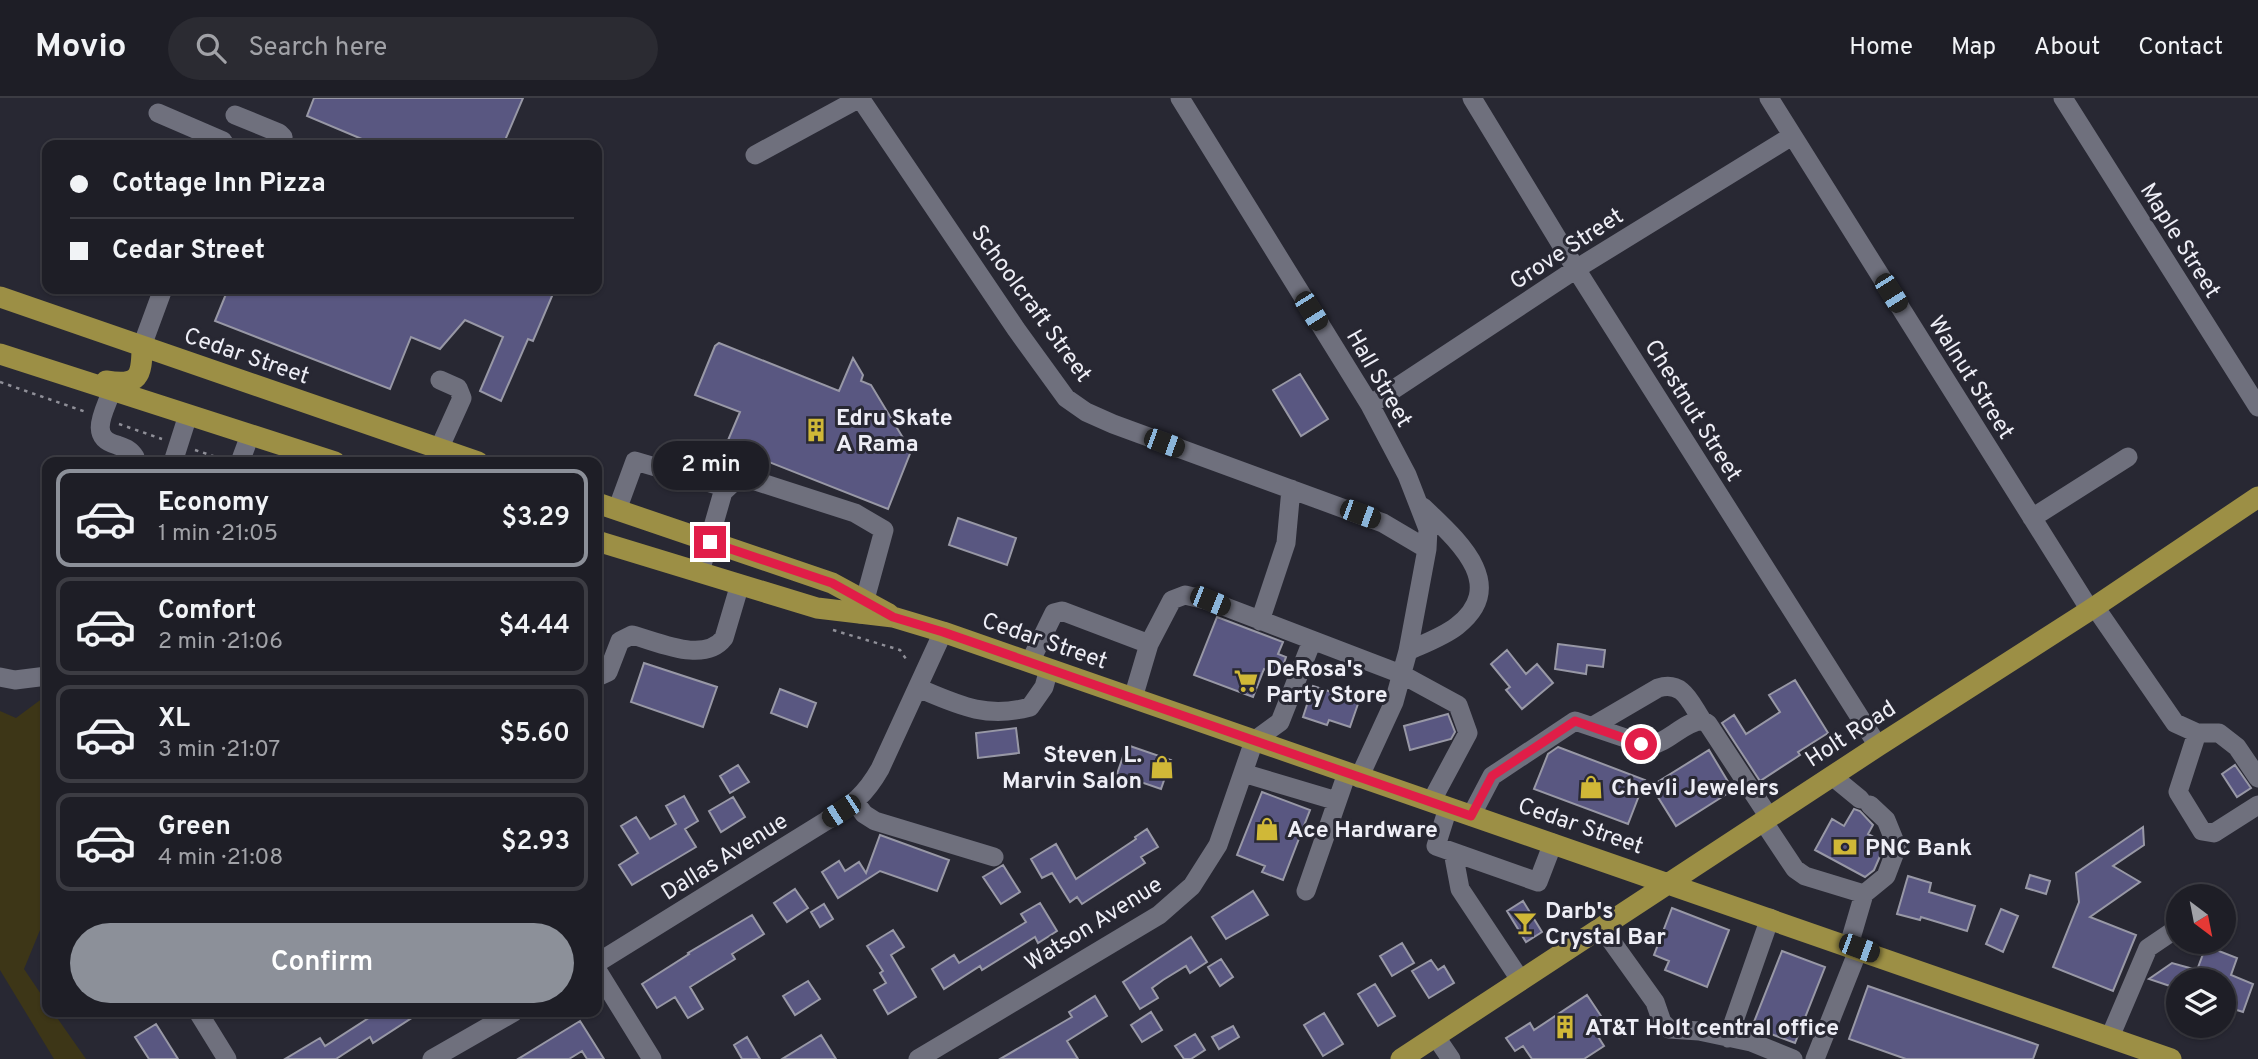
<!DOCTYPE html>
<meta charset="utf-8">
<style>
body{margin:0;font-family:Overpass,sans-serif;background:#2b2b32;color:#f1f3f6;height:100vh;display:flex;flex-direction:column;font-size:26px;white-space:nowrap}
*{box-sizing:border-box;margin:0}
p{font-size:23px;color:#a1a2a7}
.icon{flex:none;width:38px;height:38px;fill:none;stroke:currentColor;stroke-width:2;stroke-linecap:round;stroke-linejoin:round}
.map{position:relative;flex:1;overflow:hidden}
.drawer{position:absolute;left:42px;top:359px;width:560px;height:560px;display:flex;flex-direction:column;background:#1e1e26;border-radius:14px;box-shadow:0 2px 5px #0004,0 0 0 2px #3c3c43}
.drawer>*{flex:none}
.hud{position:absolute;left:42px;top:42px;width:560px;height:154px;border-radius:14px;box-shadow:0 2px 5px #0004,0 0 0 2px #3c3c43;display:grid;align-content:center;height:154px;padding:0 28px;background:#1e1e26}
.needle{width:46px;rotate:148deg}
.buttons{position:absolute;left:2166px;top:786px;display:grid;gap:14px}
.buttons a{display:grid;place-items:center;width:70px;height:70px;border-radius:50%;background:#1e1e26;box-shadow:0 2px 5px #0004,0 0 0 2px #3c3c43;font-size:35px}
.end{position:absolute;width:32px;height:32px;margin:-16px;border:9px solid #e11d48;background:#fff;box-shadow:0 0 0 4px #fff}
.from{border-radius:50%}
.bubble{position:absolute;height:49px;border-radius:24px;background:#1e1e26;box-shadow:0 2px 5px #0004,0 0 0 2px #3c3c43;font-size:23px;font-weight:600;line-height:49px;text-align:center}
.car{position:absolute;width:21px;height:42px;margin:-21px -10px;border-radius:9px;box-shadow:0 0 5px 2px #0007;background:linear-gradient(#222 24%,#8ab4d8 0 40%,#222 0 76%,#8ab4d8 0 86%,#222 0)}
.hud b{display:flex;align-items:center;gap:24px;height:66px;font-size:26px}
.hud b+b{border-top:2px solid #3c3c43}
.hud i{width:18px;height:18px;background:#f1f3f6}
ul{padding:12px 0 0;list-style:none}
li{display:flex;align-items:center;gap:21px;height:98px;margin:0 14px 10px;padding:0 14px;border:4px solid #3c3c43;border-radius:14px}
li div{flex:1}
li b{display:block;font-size:26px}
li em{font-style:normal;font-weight:600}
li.active{border-color:#8c9099}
li>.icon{width:63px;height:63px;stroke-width:1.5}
.button{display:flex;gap:14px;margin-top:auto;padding:14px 28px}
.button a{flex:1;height:80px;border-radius:42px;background:#8c9099;color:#fff;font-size:28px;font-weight:600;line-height:80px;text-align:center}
header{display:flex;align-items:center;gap:42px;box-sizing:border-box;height:98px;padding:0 35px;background:#1e1e26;border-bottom:2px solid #3c3c43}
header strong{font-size:33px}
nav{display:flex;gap:38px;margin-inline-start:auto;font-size:24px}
.search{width:490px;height:63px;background:#2b2b32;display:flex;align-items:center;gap:18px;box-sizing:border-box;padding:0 24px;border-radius:38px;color:#a1a2a7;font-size:26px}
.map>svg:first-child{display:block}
.green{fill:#3d3617}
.building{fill:#595781;stroke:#9898a6;stroke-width:2}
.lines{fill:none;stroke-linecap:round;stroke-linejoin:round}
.path{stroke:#8f8f98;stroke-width:2.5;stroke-dasharray:3.5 5;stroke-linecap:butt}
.minor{stroke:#6f707d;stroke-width:19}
.major{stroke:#9c8f45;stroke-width:21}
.route{stroke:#e11d48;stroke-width:9}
.labels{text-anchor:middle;stroke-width:6;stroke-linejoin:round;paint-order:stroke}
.street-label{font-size:23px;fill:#eeeef6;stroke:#282833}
.poi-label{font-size:23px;font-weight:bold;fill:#eeeef6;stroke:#282833;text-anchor:start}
</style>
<header>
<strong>Movio</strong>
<div class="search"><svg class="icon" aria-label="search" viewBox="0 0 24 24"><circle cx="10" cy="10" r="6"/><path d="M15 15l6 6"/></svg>Search here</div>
<nav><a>Home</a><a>Map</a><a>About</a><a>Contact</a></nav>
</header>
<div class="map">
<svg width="2258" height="961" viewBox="0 0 2258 961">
<rect width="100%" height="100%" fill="#282833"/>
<path class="green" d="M47,597v218l-23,56 23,34v9h6l33,47h-32l-54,-89v-259l16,7z"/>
<path class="building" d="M314,0h209l-20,47h-127l-69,-29z
M228,191h327l-22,52 -5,-2 -27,62 -21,-10 23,-54 -38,-17 -25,29 -29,-12 -21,52 -175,-68z
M719,245l120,48 14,-33 10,17 -2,6 10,4 40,66 -23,58 -162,-64 14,-33 -45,-17 20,-49z
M1300,276l28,45 -27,17 -28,-46z
M958,420l58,20 -9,27 -58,-20z
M1217,519l66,25 -5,12 8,3 -6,18 -16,-6 -11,28 -59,-22z
M1558,546l47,6 -2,17 -16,-2 -1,9 -31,-5z
M1507,552l19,24 11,-10 16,19 -31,26 -16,-19 4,-3 -19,-23z
M644,565l73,24 -14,40 -72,-25z
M1795,582l33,53 -30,19 2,3 -40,26 -38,-58 12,-8 12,19 34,-22 -11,-17z
M1313,588l46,15 -9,26 -21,-7 -2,5 -24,-8z
M780,591l36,14 -9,24 -36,-14z
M1448,616l7,18 -4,7 -41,11 -6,-24z
M1016,630l3,25 -41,5 -2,-25z
M1127,647l44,15 -10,29 -44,-15z
M1558,649l87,33 -17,44 -94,-35 14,-35z
M1709,652l24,40 -57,36 -25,-40z
M738,667l11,17 -19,11 -10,-17z
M2235,667l16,23 -14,9 -15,-23z
M1262,694l48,18 -27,70 -21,-8 3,-6 -28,-11z
M684,698l14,25 -13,8 11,18 -64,38 -13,-20 19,-12 -17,-27 15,-9 14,22 26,-15 -10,-18z
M733,699l12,20 -24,15 -12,-21z
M1854,711l6,2 13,14 -5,9 13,7 3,6 -10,23 -9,7 -50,-27 17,-31 12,7z
M2143,729l1,18 -31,21 27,16 -50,35 46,18 -23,56 -60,-24 26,-65 -3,-29z
M1147,731l11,18 -17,10 4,6 -63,41 -5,-7 -7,5 -18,-29 -10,5 -11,-19 25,-15 20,35 60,-40 -1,-2z
M880,737l69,25 -12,31 -57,-20 -42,27 -16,-26 17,-11 6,10 14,-9 7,11z
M1003,767l17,27 -19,12 -18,-27z
M2030,777l20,6 -4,13 -20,-6z
M1908,778l23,7 -2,9 46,14 -8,25 -46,-14 -1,3 -23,-6z
M795,791l13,19 -21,14 -13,-19z
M1253,793l15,24 -42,24 -14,-22z
M1523,803l19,31 -16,10 -19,-31z
M1040,805l17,28 -19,12 -3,-6 -53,33 -2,-4 -36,23 -12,-20 22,-14 5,8 67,-41 -5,-8z
M824,806l9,15 -13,8 -9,-15z
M1672,810l57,22 -22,57 -42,-17 4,-9 -15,-6z
M2001,811l17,7 -15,36 -17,-8z
M752,817l12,19 -32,20 3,5 -45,28 13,22 -15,9 -13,-21 -18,11 -15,-24 47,-30 -1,-1z
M893,832l11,17 -13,8 25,42 -28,17 -14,-24 12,-7 -6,-10 3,-2 -16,-25z
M1191,839l16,25 -17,11 -4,-7 -23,14 -11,8 6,10 -18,11 -17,-27z
M1402,845l12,20 -22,13 -12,-20z
M2206,848l31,12 -6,17 22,9 -10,28 -19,-6v-26h-45v9l-30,-10 23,-16 25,7z
M1782,853l43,16 -30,76 -43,-16z
M1221,861l12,18 -13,9 -12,-19z
M1431,862l7,10 6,-4 10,17 -25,15 -17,-27z
M808,883l12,18 -25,16 -12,-19z
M1375,886l20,32 -17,10 -20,-32z
M1868,888l170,59 -5,14h-127l-57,-20z
M1587,897l14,21 -11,8 14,22 -20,13h-52l-9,-13 -8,5 -9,-13 24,-15 4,7z
M1095,898l12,20 -40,25 11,18h-78l72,-42 -3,-5z
M378,914h43l-48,31 -3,-6 -34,22h-51l35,-21 5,8z
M1151,914l11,18 -20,12 -11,-17z
M1324,915l19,31 -20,12 -19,-31z
M580,923l24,38h-17l-5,-8 -13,8h-51z
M156,926l22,35h-29l-14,-22z
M1233,928l6,11 -20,12 -7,-12z
M1195,936l10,16 -14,9h-7l-9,-13z
M821,937l15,24h-54z
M747,939l13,22h-18l-8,-14z"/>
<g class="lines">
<path class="path" d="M0,284l86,30
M119,326l43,15
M195,352l27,9
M833,532l67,20 8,12"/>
<path class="minor" d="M860,0l156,231 50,69 20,14 27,12 270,99 44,26
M1180,0l190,307 37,70 21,54 -1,20 -19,102 -14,51 -35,76
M1472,0l104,171 302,477
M1769,0l321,512
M2063,0l195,309
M158,15l65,28
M235,17l44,18 4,4 -3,8
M755,57l105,-57
M142,248l21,-57
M112,292c-7,21 -25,47 5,55 8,3 13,4 18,12l-2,5
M1370,307l206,-136 216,-133
M439,351l23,-51 -4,-10 -18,-8
M173,364l15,-47
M240,364l10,-27
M617,412l18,-49 92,27
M2032,420l96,-61
M700,474l23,-80 17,-16 115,37 29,17 -23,84
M2095,509l80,116 22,10h22l18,14 21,31
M1260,523l26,-78 5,-54
M1408,553c15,-7 35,-14 49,-25 53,-42 -1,-87 -34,-119
M1030,564l24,-49 8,-2 87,33
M0,579l15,3 32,-4
M597,579l11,-5 12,-31 12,-6c27,7 72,29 92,3l16,-54
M918,590c40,17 68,31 112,19l14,-20 5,-18
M1133,600l16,-54 23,-44 13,-5 25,6 191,73 57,31 10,28 -37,69
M1593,628l65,-38c25,-8 32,14 44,32
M2197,635l-19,59 24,39 12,2 44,-28
M1243,675l94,28
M1832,678l28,23
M855,704l9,12 11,7 119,36
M1448,710l-12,38 102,36 15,-39
M1471,718l21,-40 83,-55 74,25c20,-4 33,-23 53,-26l6,4 61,93
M1763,723l32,48 10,7 59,18 -15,51
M1453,754l7,37 61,92
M1306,793l41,-118
M1864,796l22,-18 11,-29 -11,-27 -16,-15
M1602,830l53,74 7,20 7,7 30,2 52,11 42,17
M597,865l229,-142c26,-17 38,-24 54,-52l63,-137
M597,872l55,89
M198,914l29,47
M1436,939l15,22
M2110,939l38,-89 31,-21
M1728,940l42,-120
M432,961l82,-47
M918,961l241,-144 33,-29 26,-41 36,-104 26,-19 32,-81
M1815,961l44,-111"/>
<path class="major" d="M0,199l478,165
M0,256l335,108
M106,283c33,5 36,-4 36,-35
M597,405l235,80 57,31
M597,443l220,67 76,9 50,15c409,144 819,282 1228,427
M1401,961l477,-313 212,-136 168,-113"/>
</g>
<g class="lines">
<path class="route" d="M710,444l122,41 61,34 50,15 528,184 21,-40 83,-55 66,23"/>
</g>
<defs>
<g id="building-bare" transform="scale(1.89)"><path d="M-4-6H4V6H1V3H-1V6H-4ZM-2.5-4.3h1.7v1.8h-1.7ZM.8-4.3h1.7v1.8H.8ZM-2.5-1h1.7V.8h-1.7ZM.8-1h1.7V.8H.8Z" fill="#d0b837" stroke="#282833" stroke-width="2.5" paint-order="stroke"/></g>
<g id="supermarket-bare" transform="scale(1.89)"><path d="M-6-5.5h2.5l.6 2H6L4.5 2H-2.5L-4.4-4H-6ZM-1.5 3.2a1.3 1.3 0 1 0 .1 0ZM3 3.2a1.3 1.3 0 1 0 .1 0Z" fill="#d0b837" stroke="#282833" stroke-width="2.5" paint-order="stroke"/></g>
<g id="shop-bare" transform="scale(1.89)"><path d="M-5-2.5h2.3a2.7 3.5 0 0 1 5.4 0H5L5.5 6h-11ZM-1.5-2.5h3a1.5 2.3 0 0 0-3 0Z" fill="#d0b837" stroke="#282833" stroke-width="2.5" paint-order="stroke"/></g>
<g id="bank-bare" transform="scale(1.89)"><path d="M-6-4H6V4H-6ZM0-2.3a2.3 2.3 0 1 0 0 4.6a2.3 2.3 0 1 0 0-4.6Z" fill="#d0b837" stroke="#282833" stroke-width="2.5" paint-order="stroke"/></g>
<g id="bar-bare" transform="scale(1.89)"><path d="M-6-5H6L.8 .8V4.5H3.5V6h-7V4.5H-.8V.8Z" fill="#d0b837" stroke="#282833" stroke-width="2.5" paint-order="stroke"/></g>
</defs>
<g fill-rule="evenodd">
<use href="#building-bare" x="816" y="332"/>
<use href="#supermarket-bare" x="1246" y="583"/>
<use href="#shop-bare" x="1162" y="669"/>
<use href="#shop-bare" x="1591" y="689"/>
<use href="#shop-bare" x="1267" y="731"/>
<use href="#bank-bare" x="1845" y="749"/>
<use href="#bar-bare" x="1525" y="825"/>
<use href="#building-bare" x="1565" y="929"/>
</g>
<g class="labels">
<g class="street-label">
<text transform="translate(2181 142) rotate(58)" y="8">Maple Street</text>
<text transform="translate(1566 150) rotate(-33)" y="8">Grove Street</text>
<text transform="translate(1032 205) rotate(54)" y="8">Schoolcraft Street</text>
<text transform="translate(247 257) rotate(19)" y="8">Cedar Street</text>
<text transform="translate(1972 279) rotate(58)" y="8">Walnut Street</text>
<text transform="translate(1380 280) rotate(60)" y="8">Hall Street</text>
<text transform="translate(1694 312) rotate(58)" y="8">Chestnut Street</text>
<text transform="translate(1045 542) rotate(19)" y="8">Cedar Street</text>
<text transform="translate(1850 635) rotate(-33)" y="8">Holt Road</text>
<text transform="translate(1581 727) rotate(19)" y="8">Cedar Street</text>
<text transform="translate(724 758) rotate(-32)" y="8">Dallas Avenue</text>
<text transform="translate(1093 825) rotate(-32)" y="8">Watson Avenue</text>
</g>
<g class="poi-label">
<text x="836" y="327">Edru Skate<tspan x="836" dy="26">A Rama</tspan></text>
<text x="1266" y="578">DeRosa's<tspan x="1266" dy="26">Party Store</tspan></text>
<text x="1142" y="664" text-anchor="end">Steven L.<tspan x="1142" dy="26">Marvin Salon</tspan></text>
<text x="1611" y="697">Chevli Jewelers</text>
<text x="1287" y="739">Ace Hardware</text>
<text x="1865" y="757">PNC Bank</text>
<text x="1545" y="820">Darb's<tspan x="1545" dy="26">Crystal Bar</tspan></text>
<text x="1585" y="937">AT&amp;T Holt central office</text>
</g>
</g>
</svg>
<div class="buttons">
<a><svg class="needle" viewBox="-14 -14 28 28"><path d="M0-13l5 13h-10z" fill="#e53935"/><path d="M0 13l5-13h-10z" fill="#a1a2a7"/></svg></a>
<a><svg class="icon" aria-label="layers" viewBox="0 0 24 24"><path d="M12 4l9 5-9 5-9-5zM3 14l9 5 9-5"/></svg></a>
</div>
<i class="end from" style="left:1641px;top:646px"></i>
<i class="end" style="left:710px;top:444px"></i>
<div class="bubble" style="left:653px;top:343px;width:116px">2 min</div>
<i class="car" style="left:1891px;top:195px;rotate:148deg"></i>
<i class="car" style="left:1311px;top:213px;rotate:148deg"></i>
<i class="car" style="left:1164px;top:345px;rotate:110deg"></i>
<i class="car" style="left:1360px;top:416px;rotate:110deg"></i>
<i class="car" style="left:1210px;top:503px;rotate:112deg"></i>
<i class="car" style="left:841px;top:713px;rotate:237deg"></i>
<i class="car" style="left:1859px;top:850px;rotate:110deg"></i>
<div class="hud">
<b><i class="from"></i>Cottage Inn Pizza</b>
<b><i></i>Cedar Street</b>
</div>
<section class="drawer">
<ul>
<li class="active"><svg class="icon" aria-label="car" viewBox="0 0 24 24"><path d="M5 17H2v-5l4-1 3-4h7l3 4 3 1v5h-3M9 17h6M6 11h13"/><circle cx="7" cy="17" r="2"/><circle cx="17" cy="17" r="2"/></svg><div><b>Economy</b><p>1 min · 21:05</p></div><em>$3.29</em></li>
<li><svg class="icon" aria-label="car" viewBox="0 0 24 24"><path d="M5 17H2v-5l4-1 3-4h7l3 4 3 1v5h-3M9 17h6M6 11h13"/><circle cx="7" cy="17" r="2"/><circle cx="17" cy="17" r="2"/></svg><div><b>Comfort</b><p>2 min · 21:06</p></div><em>$4.44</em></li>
<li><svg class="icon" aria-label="car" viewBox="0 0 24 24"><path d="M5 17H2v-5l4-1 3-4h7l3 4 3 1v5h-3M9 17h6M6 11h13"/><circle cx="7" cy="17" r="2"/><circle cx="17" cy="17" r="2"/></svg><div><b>XL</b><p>3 min · 21:07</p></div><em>$5.60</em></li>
<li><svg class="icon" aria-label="car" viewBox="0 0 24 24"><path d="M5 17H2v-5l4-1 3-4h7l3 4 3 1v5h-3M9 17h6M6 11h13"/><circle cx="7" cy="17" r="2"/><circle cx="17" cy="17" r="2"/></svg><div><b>Green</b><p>4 min · 21:08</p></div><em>$2.93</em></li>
</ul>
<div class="button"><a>Confirm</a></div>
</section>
</div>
